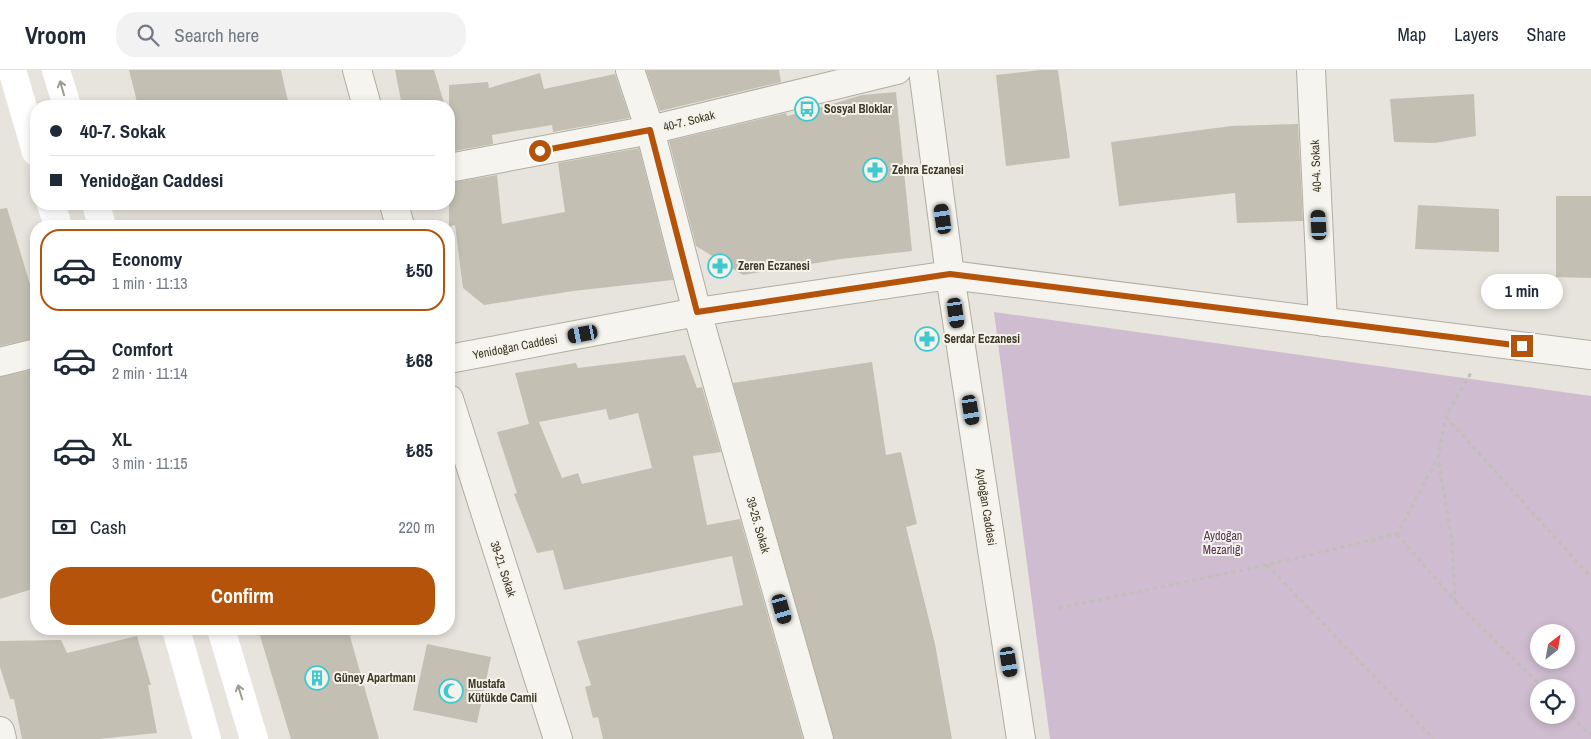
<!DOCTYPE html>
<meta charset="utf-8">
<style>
body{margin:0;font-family:"Archivo Narrow",sans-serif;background:#f2f2f3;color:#1f2937;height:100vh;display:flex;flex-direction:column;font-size:19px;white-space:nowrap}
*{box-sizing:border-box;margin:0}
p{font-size:16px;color:#747a83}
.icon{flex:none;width:28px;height:28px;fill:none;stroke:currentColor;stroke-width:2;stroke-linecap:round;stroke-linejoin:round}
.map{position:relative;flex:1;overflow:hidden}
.panel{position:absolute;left:30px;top:150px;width:425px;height:415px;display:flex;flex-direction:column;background:#fff;border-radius:20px;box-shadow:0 2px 8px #0003}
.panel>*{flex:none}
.guide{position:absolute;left:30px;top:30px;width:425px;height:110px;border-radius:20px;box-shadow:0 2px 8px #0003;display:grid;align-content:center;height:110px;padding:0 20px;background:#fff}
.needle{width:32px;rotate:31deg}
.tools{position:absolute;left:1530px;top:554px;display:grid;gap:10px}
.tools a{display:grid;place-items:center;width:45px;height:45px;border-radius:50%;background:#fff;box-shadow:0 2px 8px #0003;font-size:25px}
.end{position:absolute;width:22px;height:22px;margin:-11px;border:6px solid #b45309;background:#fff;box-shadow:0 0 0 2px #fff}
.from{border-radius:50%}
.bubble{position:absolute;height:35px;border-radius:18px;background:#fff;box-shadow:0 2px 8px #0003;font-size:16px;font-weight:800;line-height:35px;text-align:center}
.car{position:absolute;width:15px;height:30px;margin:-15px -8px;border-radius:6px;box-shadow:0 0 4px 1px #0007;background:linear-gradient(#222 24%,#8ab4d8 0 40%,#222 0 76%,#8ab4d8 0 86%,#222 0)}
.guide b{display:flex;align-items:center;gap:18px;height:48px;font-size:19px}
.guide b+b{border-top:1px solid #e0e1e3}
.guide i{width:12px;height:12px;background:#1f2937}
ul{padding:9px 0 0;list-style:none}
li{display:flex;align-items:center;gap:15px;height:82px;margin:0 10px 8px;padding:0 10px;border:2px solid transparent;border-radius:20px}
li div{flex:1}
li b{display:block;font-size:19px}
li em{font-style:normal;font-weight:800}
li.active{border-color:#b45309}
li>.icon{width:45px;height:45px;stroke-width:1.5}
.pay{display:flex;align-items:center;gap:12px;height:55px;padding:0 20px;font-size:19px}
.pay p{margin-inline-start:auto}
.button{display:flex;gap:10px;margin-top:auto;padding:10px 20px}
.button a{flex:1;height:58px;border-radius:20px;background:#b45309;color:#fff;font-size:20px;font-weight:800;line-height:58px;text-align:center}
header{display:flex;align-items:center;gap:30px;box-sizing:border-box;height:70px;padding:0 25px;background:#fff;border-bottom:1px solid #e0e1e3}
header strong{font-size:24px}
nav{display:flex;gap:28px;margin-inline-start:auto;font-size:18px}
.search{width:350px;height:45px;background:#f2f2f3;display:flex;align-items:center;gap:12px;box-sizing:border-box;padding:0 18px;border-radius:20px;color:#747a83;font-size:19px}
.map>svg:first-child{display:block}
.green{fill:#cfbcd0;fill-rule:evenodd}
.building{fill:#c3c0b3;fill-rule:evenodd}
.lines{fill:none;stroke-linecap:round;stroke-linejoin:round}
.minor-casing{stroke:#b0ada1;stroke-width:30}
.path{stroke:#c1bfb6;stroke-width:3;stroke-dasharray:4 4;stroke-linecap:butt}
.minor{stroke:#f5f4ee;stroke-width:28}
.secondary{stroke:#fff;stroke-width:28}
.oneway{stroke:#9e9c92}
.route{stroke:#b45309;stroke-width:6}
.labels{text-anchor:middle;stroke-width:4;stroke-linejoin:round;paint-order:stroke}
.poi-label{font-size:12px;font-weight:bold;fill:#3c3825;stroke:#f4f2eb;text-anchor:start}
.street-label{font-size:12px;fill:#3c3825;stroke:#f4f2eb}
.park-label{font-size:12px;fill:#583258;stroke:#f4f2eb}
</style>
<header>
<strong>Vroom</strong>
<div class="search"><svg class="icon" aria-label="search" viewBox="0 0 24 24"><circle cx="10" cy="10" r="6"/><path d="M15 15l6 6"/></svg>Search here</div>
<nav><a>Map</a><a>Layers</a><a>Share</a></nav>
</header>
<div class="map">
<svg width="1591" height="669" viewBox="0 0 1591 669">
<rect width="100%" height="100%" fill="#e6e4dc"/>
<path class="green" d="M994,242l597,84v343h-541zM1539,562h27v28h-27zM1539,618h27v27h-27z"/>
<path class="building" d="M129,0h152l8,36h-151z
M395,0h39l11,36h-43z
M646,0h133l2,12 -121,29z
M1041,0h17l12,88 -64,8 -10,-91z
M540,3l4,16 71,-15 15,44 -77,14 -1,-7 -60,10 1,9 -44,8v-67l39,-3 1,6z
M896,22l16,159 -71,8 -98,16 -47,-29 -27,-105 117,-28 1,3 35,-9 40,-12z
M1474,24l2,42 -41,7 -41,-1 -4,-43z
M1298,54l5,97 -66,2 -2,-30 -116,13 -8,-64 120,-16z
M639,78l34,132 -100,11 -89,14 -21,-17 -8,-63 -6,2v-44l48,-8 5,49 63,-12 -7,-49z
M1556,126h35v82l-35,-1z
M1418,135l81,4v43l-84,-3z
M7,138l29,96v34l-36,8v-137z
M685,285l12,33 5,-1 19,65 -28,4 14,69 33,-6 63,220h-200l-5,-22 -5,1 -8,-31 6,-2 -14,-44 166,-36 -11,-49 -168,34 -11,-40 -16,3 -23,-59 3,-1 -20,-61 32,-8 -14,-51 61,-10 2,5zM606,339l3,11 29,-7 14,55 -70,16 -4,-11 -16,5 -23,-56z
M872,292l14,93 15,-3 16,72 -11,3 29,117 17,95h-118l-101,-356z
M36,299v219l-36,11v-222z
M258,559h90l31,110h-88z
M137,566l14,49h-3l9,48 -58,6h-77l-8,-40h-4l-10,-32v-26l61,-1 6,13z
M427,574l64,13 -14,66 -64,-13z"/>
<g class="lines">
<g class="minor-casing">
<path id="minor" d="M357,0l10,36
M630,0l20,60 47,182 122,427
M923,0l27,205 71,464
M1311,0l12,252
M449,98l201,-38 247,-60
M394,134l6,22
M449,289l248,-47 253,-37 641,80
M0,292l36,-9
M449,329l109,340
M0,661l2,8"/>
</g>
<path class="path" d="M1446,347l145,160
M1397,464l58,67 -3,-60 -14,-83
M1267,495l167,174
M1455,531l88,87
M1059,538l208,-43 130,-31 41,-77 8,-41 26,-45
M1566,641l25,24"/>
<use href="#minor" class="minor"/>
<path class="secondary" d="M12,0l24,82
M56,0l11,36
M51,134l7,22
M96,134l6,22
M176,559l31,110
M221,559l33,110"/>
</g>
<defs><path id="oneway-shaft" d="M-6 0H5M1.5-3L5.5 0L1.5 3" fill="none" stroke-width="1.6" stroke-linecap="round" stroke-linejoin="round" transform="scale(1.25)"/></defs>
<g class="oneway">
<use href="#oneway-shaft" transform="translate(62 18) rotate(-106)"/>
<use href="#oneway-shaft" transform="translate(240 622) rotate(-107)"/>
</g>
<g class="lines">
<path class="route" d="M540,81l110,-21 47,182 253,-38 572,72"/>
</g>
<defs>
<g id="bus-ring" transform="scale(1.25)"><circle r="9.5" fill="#f4f2eb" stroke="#3ccad0" stroke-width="1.5"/><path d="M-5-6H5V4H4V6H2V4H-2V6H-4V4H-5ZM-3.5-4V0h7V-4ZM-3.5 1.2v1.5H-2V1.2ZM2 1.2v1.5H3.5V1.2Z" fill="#3ccad0"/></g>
<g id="pharmacy-ring" transform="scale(1.25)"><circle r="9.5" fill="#f4f2eb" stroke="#3ccad0" stroke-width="1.5"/><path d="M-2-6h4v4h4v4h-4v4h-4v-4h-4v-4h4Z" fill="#3ccad0"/></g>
<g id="building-ring" transform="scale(1.25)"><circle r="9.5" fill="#f4f2eb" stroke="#3ccad0" stroke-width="1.5"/><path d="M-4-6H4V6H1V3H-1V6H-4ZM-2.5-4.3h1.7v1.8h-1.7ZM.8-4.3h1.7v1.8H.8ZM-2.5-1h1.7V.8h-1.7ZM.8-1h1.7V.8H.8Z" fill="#3ccad0"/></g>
<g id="mosque-ring" transform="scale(1.25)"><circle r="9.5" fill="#f4f2eb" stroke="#3ccad0" stroke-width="1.5"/><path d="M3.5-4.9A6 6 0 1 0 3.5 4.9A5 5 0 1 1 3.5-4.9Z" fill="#3ccad0"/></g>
</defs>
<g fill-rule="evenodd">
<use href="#bus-ring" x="807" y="39"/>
<use href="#pharmacy-ring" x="875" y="100"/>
<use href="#pharmacy-ring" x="720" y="196"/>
<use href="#pharmacy-ring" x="927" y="269"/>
<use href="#building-ring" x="317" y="608"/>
<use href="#mosque-ring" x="451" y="621"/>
</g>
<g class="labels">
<g class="poi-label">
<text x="824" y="43">Sosyal Bloklar</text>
<text x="892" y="104">Zehra Eczanesi</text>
<text x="738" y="200">Zeren Eczanesi</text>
<text x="944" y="273">Serdar Eczanesi</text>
<text x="334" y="612">Güney Apartmanı</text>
<text x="468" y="618">Mustafa<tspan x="468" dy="14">Kütükde Camii</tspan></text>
</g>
<g class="street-label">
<text transform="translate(689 51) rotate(-14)" y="4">40-7. Sokak</text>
<text transform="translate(1316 96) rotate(-93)" y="4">40-4. Sokak</text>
<text transform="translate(515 277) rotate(-11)" y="4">Yenidoğan Caddesi</text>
<text transform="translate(986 437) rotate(81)" y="4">Aydoğan Caddesi</text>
<text transform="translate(758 455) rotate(74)" y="4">39-25. Sokak</text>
<text transform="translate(503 499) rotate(72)" y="4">39-21. Sokak</text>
</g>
<g class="park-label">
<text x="1223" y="470">Aydoğan<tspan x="1223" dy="14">Mezarlığı</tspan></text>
</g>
</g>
</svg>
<div class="tools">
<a><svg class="needle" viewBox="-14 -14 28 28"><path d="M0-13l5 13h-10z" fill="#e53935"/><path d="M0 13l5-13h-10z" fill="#747a83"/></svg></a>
<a><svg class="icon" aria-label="locate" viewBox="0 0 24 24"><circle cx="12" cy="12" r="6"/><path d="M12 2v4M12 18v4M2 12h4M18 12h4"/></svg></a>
</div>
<i class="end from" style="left:540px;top:81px"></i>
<i class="end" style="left:1522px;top:276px"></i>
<div class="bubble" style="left:1481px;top:204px;width:82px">1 min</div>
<i class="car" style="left:943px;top:149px;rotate:352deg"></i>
<i class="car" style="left:1319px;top:155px;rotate:357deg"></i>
<i class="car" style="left:956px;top:243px;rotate:172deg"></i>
<i class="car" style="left:583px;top:264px;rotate:259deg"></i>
<i class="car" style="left:971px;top:340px;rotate:171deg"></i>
<i class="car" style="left:782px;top:539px;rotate:164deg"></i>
<i class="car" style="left:1009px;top:592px;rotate:171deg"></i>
<div class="guide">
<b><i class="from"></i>40-7. Sokak</b>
<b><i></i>Yenidoğan Caddesi</b>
</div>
<section class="panel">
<ul>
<li class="active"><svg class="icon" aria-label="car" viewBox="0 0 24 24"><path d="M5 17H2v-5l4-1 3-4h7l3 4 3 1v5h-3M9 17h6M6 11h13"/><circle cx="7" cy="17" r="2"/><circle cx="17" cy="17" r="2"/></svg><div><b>Economy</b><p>1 min · 11:13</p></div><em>₺50</em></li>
<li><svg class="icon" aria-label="car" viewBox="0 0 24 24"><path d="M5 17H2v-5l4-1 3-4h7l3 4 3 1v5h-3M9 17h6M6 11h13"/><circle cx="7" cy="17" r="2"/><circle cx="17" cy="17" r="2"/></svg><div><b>Comfort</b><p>2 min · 11:14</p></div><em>₺68</em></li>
<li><svg class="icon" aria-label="car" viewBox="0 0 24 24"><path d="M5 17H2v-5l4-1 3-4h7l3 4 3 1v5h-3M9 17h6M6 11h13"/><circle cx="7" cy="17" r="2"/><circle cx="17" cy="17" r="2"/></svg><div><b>XL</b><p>3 min · 11:15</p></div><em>₺85</em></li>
</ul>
<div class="pay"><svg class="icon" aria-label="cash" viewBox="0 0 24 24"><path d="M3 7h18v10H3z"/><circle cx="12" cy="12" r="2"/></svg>Cash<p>220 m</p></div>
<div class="button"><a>Confirm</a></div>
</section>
</div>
